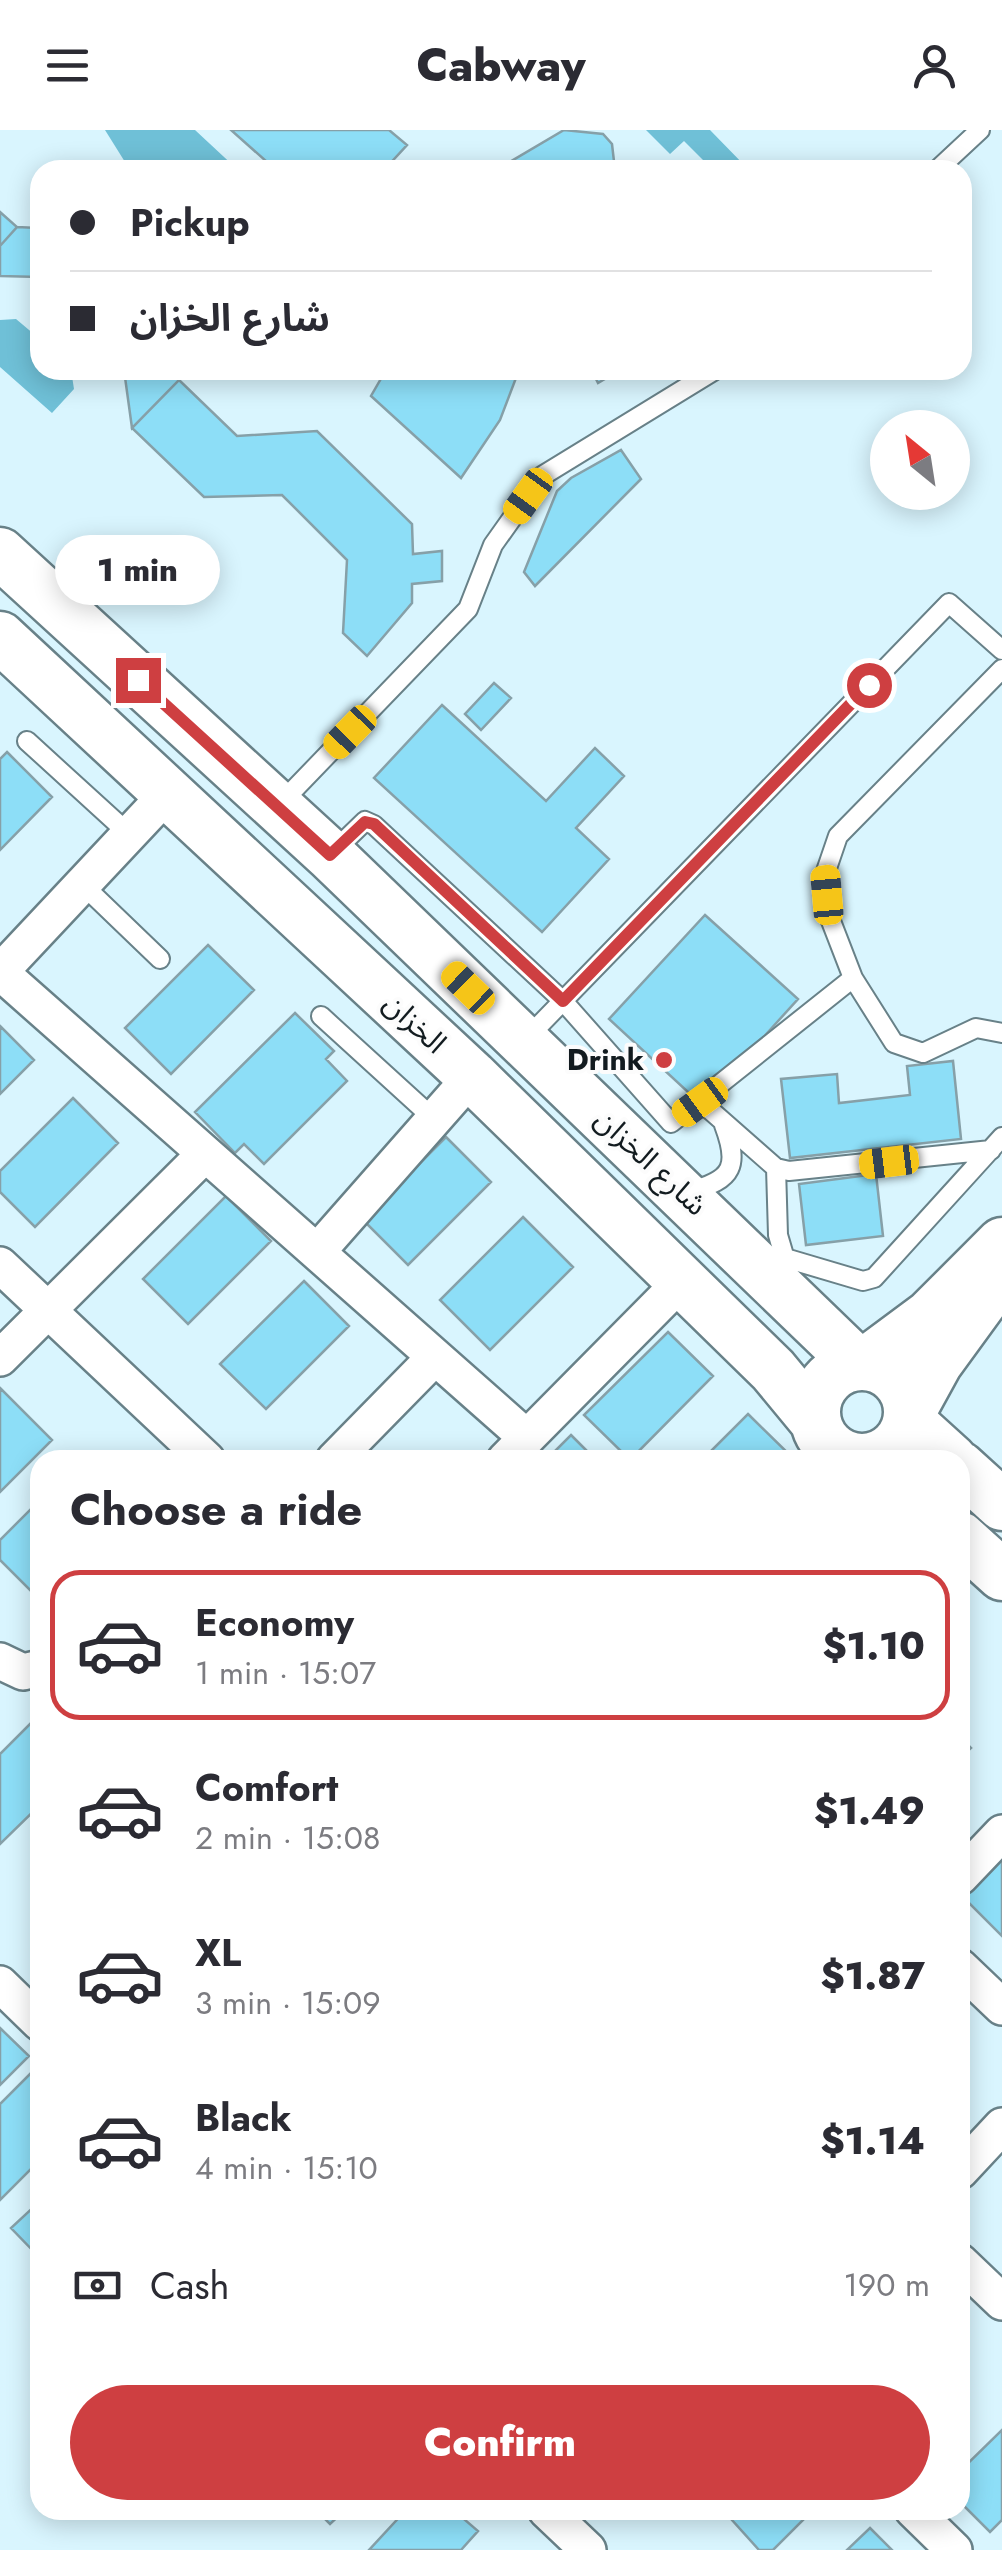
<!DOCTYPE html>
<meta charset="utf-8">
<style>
body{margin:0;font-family:Jost,"Noto Sans Arabic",sans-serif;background:#f7f7f7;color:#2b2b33;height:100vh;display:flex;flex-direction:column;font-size:38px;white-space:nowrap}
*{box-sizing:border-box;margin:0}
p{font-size:32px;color:#7c7c81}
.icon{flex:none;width:55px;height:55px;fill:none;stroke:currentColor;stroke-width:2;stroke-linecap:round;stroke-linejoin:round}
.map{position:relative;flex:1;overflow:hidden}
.sheet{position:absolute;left:30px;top:1320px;width:940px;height:1070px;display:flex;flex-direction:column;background:#fff;border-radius:30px;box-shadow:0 5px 25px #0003}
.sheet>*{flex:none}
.banner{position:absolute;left:30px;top:30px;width:942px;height:220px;border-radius:30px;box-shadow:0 5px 25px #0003;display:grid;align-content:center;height:220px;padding:0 40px;background:#fff}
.needle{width:65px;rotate:330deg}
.controls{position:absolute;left:870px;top:280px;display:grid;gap:20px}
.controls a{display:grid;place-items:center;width:100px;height:100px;border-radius:50%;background:#fff;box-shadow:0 5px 25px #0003;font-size:50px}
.end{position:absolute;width:45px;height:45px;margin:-22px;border:12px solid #ce3f41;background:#fff;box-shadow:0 0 0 5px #fff}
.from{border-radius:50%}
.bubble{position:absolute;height:70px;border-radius:35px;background:#fff;box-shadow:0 5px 25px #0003;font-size:32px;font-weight:800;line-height:70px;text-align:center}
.car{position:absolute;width:30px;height:60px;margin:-30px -15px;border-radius:12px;box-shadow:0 0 8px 2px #0007;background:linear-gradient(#f5c518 24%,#345 0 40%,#f5c518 0 76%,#345 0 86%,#f5c518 0)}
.banner b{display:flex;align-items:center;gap:35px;height:95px;font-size:38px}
.banner b+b{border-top:2px solid #e1e1e2}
.banner i{width:25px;height:25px;background:#2b2b33}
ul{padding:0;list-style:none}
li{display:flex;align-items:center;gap:30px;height:150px;margin:0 20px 15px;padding:0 20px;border:5px solid transparent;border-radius:30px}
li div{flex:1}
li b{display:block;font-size:38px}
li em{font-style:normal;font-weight:800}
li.on{border-color:#ce3f41}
li>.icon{width:90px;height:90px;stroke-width:1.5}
h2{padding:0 40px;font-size:45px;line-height:120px}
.pay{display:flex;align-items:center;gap:25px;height:110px;padding:0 40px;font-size:38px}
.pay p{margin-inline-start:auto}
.cta{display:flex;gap:20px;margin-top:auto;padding:20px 40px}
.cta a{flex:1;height:115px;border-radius:60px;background:#ce3f41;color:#fff;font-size:40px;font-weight:800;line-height:115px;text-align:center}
header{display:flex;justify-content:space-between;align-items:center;height:130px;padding:0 40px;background:#fff;font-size:45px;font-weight:800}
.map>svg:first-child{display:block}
.water{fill:#6fc0d7}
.building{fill:#8ddef7;stroke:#86a0a8;stroke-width:2.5}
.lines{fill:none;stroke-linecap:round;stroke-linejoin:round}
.lane-casing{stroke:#688188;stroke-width:22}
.street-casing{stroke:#688188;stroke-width:40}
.secondary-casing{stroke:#688188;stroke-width:55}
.lane{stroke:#fff;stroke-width:18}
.street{stroke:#fff;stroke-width:35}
.secondary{stroke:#fff;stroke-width:50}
.route{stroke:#ce3f41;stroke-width:12}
.poi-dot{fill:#ce3f41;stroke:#fcfcfc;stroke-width:4}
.labels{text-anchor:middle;stroke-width:8;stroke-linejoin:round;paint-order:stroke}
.street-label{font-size:30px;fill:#121b1f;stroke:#fcfcfc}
.poi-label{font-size:30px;font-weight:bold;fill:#121b1f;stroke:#fcfcfc;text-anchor:end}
</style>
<header><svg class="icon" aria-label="menu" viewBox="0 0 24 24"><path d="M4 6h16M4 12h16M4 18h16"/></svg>Cabway<svg class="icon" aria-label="person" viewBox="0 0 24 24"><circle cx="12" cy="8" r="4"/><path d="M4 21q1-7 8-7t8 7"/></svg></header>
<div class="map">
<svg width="1002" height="2420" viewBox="0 0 1002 2420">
<rect width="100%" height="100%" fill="#d9f5fe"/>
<path class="water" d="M105,0h90l43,40h-108z
M646,0h64l39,40h-36l-29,-29 -14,13z
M16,189l19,16 5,-4v39h31l3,19 -22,24 -52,-46v-47z"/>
<path class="building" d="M231,0h158l18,15 -23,25h-108z
M564,0l39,4 9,10 3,26h-119z
M40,74v73l-40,-1v-30l17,-19 21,1z
M0,82l17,15 -17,19z
M124,240h54l1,10 -47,48z
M386,240h133l-19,50 -39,58 -90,-82z
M560,240h60l-22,13 -4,-8 -35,2z
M179,250l58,56 80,-5 95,93 1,30 29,-3v30l-30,3v19l-45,53 -24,-23 4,-73 -65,-65 -78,2 -72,-69z
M621,320l20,29 -106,107 -11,-14 33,-81 14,-13z
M494,553l17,15 -30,32 -16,-16z
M442,575l104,96 49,-53 29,28 -48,52 33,31 -67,73 -168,-154z
M7,622l45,45 -52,53v-91z
M705,785l93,84 -96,106 -93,-86z
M208,815l46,45 -83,84 -46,-46z
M295,883l39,38 -8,8 21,22 -83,83 -20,-20 -9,9 -40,-41z
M0,896l34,34 -34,34z
M953,931l8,78 -171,19 -9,-79 56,-5 2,29 71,-8 -3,-29z
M73,968l45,45 -83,84 -35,-35v-21z
M446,1007l45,45 -83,83 -45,-45z
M876,1044l7,62 -77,9 -7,-61z
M226,1066l45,45 -83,83 -45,-45z
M523,1087l50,50 -83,83 -50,-50z
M304,1151l45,45 -83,83 -46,-45z
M668,1202l45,44 -83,84 -46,-45z
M0,1258l52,52 -52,52z
M748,1284l46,45 -92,1z
M571,1305l25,25h-50z
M40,1370v100l-40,-40v-20z
M37,1587l3,88 -40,39v-90z
M960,1607l11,11 -11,10z
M1002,1726v80l-40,-40z
M0,1898l29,28 -29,29z
M35,1939l5,4v87l-40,40v-96z
M40,2071v57l-29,-30z
M1002,2300v90l-12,12 -30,-30v-31z
M316,2380h29l-15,14z
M406,2380h69l-10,10 13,11 -17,19h-92z
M723,2380h90l-40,40h-14z
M870,2398l22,22h-45z"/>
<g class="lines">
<g class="lane-casing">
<path id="lane" d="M937,40l43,-40
M1002,539l-164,167 -13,38 4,42 24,62 41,65 29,10 53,-25 26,5
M27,611l102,93
M279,675l189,-196 25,-64 49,-69 173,-106
M334,721l31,-30 9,4 189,176 108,122 182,-145
M82,754l78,75
M321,886l113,103
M524,911l425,-438 53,47
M701,972l75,66 13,3 202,-21
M776,1038l2,67 10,34
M690,1061c44,-11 49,-26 34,-66
M785,1128l78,23 11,-3 128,-141"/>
</g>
<g class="street-casing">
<path id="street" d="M0,842l527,466
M0,842l168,-179
M317,1122l155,-176
M0,1135l207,195
M0,1228l205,-204
M334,1330l101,-103
M505,1330l177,-179
M0,1531l23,11 17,-4
M960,1747l42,-44
M960,1837l42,40
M0,1854l40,39
M960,2041l42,-45
M960,2132l42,40
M546,2380l42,40
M913,2380l41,40"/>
</g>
<g class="secondary-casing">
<path id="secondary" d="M0,423l330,302 529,510
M0,507l472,439 301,294 43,52
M864,1234l66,-49 72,-72
M815 1282a47 47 0 1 1 94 0a47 47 0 1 1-94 0Z
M909,1284l28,-51 54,-74
M909,1291l43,39
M960,1337l42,38
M960,1407l42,38"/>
</g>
<use href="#lane" class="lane"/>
<use href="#street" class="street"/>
<use href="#secondary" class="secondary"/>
</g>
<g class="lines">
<path class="route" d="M138,550l192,175 35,-33 9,2 189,177 306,-316"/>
</g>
<circle class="poi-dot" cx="664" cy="930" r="10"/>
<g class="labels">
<g class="street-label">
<text transform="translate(415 893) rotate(43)" y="10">الخزان</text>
<text transform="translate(651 1032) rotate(43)" y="10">شارع الخزان</text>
</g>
<g class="poi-label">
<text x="644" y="940">Drink</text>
</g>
</g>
</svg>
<div class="controls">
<a><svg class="needle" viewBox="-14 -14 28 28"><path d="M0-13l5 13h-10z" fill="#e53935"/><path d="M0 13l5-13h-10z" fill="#7c7c81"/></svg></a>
</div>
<i class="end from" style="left:869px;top:555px"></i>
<i class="end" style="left:138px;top:550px"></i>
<div class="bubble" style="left:55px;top:405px;width:165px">1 min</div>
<i class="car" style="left:528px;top:366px;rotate:216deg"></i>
<i class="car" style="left:350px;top:602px;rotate:224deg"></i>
<i class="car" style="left:827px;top:765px;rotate:355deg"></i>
<i class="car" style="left:468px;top:858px;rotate:314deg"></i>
<i class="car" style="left:700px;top:972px;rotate:234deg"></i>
<i class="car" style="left:889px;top:1032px;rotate:263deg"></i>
<div class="banner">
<b><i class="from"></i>Pickup</b>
<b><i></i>شارع الخزان</b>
</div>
<section class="sheet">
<h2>Choose a ride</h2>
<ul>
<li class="on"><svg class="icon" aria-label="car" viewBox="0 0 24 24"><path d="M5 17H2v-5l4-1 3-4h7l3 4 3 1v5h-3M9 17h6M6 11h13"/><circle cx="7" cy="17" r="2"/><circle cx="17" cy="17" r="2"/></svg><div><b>Economy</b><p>1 min · 15:07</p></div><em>$1.10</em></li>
<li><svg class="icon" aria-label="car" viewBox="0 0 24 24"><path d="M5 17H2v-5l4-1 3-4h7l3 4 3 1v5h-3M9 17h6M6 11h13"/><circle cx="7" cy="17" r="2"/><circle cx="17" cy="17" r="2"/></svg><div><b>Comfort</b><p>2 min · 15:08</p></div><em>$1.49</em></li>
<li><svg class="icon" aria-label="car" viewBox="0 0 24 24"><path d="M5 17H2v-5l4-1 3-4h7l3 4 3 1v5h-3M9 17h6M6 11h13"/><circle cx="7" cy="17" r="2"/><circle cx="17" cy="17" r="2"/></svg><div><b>XL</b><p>3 min · 15:09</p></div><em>$1.87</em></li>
<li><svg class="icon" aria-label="car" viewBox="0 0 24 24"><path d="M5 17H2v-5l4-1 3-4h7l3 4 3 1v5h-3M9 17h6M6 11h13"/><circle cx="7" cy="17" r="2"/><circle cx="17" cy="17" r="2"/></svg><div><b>Black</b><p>4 min · 15:10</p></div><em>$1.14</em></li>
</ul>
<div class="pay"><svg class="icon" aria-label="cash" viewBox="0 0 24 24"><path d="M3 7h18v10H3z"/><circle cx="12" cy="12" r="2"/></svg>Cash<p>190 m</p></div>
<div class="cta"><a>Confirm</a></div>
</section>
</div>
